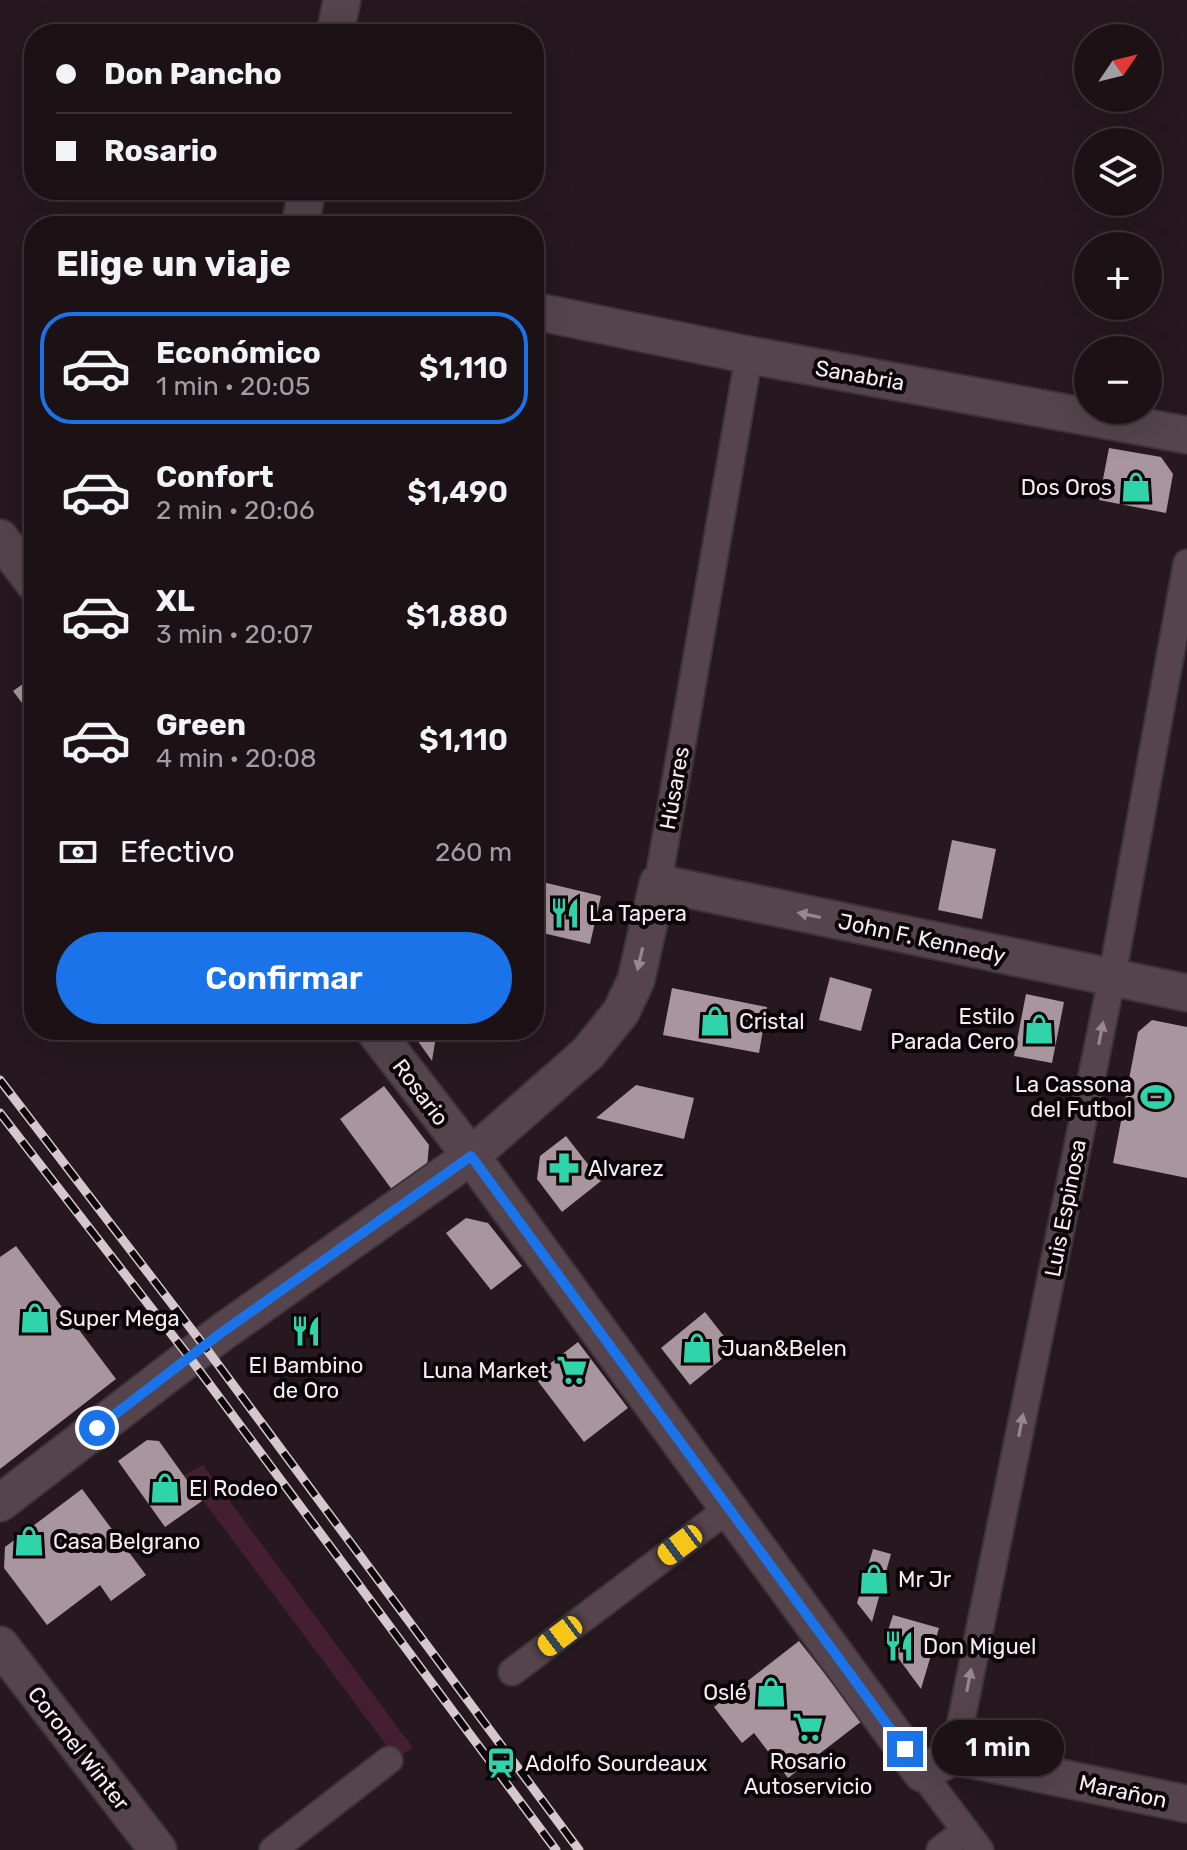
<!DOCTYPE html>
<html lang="es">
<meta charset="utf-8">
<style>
body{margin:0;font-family:Rubik,sans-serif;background:#251b1f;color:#f1f3f6;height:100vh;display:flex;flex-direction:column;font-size:30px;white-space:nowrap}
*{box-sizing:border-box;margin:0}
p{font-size:26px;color:#a09ea1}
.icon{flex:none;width:44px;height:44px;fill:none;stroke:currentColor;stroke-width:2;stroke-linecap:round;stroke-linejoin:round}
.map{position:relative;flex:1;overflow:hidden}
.details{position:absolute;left:24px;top:216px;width:520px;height:824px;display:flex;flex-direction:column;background:#1c1216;border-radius:32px;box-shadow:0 8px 32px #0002,0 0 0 2px #3a3235}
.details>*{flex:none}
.hud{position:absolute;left:24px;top:24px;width:520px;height:176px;border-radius:32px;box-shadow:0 8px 32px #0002,0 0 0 2px #3a3235;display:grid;align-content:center;height:176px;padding:0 32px;background:#1c1216}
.needle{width:52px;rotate:55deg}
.controls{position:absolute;left:1074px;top:24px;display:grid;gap:16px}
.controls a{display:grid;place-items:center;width:88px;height:88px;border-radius:50%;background:#1c1216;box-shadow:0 8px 32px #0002,0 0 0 2px #3a3235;font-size:40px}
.end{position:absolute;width:36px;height:36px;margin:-18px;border:10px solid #1a73e8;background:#fff;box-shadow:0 0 0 4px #fff}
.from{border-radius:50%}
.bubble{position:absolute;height:56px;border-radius:28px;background:#1c1216;box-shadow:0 8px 32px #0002,0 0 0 2px #3a3235;font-size:26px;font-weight:600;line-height:56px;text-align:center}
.car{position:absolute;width:24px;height:48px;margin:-24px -12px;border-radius:10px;box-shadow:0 0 6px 2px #0007;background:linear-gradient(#f5c518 24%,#345 0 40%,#f5c518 0 76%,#345 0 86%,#f5c518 0)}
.hud b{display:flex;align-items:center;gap:28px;height:76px;font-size:30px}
.hud b+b{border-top:2px solid #3a3235}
.hud i{width:20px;height:20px;background:#f1f3f6}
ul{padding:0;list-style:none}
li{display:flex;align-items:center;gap:24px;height:112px;margin:0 16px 12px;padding:0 16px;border:4px solid transparent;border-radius:32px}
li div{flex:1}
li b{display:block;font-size:30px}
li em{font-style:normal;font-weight:600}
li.active{border-color:#1a73e8}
li>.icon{width:72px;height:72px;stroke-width:1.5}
h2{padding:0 32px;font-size:36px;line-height:96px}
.pay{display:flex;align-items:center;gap:20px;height:88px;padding:0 32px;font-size:30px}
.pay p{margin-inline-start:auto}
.primary-button{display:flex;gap:16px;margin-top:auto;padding:16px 32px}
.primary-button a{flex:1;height:92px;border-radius:48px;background:#1a73e8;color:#fff;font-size:32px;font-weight:600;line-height:92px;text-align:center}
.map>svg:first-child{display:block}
.green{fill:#431f31}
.building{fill:#a8959d}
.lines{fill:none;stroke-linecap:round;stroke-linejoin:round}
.street-casing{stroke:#3d3237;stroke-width:30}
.secondary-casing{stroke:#3d3237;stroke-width:40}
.street{stroke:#55444c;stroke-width:26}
.secondary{stroke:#55444c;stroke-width:36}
.rail-casing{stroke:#d4c8cd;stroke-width:9}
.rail{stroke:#0b0508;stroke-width:6;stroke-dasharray:18;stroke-linecap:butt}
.oneway{fill:#96878e}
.route{stroke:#1a73e8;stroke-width:10}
.labels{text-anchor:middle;stroke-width:8;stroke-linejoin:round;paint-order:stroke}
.street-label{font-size:22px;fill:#f7ecf1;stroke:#0b0508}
.poi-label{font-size:22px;fill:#f7ecf1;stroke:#0b0508;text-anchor:start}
</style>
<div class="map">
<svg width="1187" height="1850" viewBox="0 0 1187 1850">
<rect width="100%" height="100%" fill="#26181e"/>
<path class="green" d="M203,1465l210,283 -17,10 -212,-283z"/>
<path class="building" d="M1109,448l52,9 12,17 -7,39 -67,-13z
M34,676v43l-21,-28z
M952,840l44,9 -14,70 -44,-9z
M534,880l67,16 -11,48 -56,-13z
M830,977l42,12 -11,42 -42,-11z
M672,988l95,19 -8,46 -96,-18z
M1026,994l38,8 -12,61 -38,-7z
M1152,1020l35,7v151l-74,-15 25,-131z
M410,1030h27l-5,31z
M636,1085l58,13 -10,41 -88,-21z
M384,1086l45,59 -2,22 -34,24 -53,-72z
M566,1136l35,45 -39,31 -25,-33 3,-23z
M466,1218l22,5 34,43 -31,24 -45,-57z
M16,1246l100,133 -116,90v-212z
M705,1312l29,37 -44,36 -29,-37z
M578,1342l50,66 -44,34 -50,-66z
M147,1440l12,1 43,60 -37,26 -47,-66z
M82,1489l64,86 -35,26 -11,-16 -53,40 -43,-57 1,-21z
M873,1549l18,5 -19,68 -15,-19z
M893,1615l46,13 -18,61 -36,-49z
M799,1641l63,80 -74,57 -34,-45 -12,10 -28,-36z"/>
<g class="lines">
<g class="street-casing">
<path id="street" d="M658,883l91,-528
M512,1672l216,-163
M954,1756l158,-779 75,-414
M922,1773l58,77
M273,1850l116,-90
M940,1850l25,-19"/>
</g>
<g class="secondary-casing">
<path id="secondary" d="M335,34l7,-34
M300,226l7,-36
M534,311l215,44 438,80
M0,538l34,45
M374,1030l97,126 451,617 32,-17 233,48
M0,1503l221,-170 250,-177 117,-103 33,-41 15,-32 22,-97 529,110
M0,1645l158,205"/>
</g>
<use href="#street" class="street"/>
<use href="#secondary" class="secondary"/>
<g class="rail-casing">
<path id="rail" d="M0,1080l205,267 374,503
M0,1113l190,245 366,492"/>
</g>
<use href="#rail" class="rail"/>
</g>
<defs><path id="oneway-solid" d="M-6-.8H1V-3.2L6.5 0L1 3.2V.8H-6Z" transform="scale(2)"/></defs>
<g class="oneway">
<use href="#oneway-solid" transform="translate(809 915) rotate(-168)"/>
<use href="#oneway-solid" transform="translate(640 959) rotate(103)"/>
<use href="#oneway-solid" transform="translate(1101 1033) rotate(-79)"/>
<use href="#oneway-solid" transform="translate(1021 1425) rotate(-79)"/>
<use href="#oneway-solid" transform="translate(969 1680) rotate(-79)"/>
</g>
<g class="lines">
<path class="route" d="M97,1428l124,-95 250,-177 434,593"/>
</g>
<defs>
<g id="shop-bare" transform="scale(2.4)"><path d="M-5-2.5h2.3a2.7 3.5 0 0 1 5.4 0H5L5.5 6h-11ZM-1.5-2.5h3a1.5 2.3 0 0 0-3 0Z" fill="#2fd4aa" stroke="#0b0508" stroke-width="2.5" paint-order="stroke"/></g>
<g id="restaurant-bare" transform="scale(2.4)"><path d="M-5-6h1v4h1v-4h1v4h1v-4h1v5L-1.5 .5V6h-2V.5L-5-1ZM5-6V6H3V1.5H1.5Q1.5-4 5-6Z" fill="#2fd4aa" stroke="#0b0508" stroke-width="2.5" paint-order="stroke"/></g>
<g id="stadium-bare" transform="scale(2.4)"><path d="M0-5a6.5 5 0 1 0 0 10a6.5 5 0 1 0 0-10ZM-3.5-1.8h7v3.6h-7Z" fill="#2fd4aa" stroke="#0b0508" stroke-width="2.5" paint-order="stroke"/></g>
<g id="pharmacy-bare" transform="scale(2.4)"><path d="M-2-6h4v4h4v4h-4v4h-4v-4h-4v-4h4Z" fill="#2fd4aa" stroke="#0b0508" stroke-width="2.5" paint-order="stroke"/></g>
<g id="supermarket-bare" transform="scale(2.4)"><path d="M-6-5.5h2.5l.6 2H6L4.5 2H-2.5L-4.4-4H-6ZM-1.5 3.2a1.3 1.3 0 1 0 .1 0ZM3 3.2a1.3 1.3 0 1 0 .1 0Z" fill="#2fd4aa" stroke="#0b0508" stroke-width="2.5" paint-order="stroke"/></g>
<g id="station-bare" transform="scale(2.4)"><path d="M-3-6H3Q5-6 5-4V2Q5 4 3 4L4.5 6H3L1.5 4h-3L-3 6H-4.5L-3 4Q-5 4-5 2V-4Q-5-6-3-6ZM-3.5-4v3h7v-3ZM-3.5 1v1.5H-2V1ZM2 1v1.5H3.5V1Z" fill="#2fd4aa" stroke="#0b0508" stroke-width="2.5" paint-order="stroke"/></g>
</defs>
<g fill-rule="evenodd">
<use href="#shop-bare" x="1136" y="487"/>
<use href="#restaurant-bare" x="565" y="913"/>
<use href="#shop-bare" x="715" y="1021"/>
<use href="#shop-bare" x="1039" y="1029"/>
<use href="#stadium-bare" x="1156" y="1097"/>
<use href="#pharmacy-bare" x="564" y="1168"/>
<use href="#shop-bare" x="35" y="1318"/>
<use href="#restaurant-bare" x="306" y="1331"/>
<use href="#shop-bare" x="697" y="1348"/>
<use href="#supermarket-bare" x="572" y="1370"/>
<use href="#shop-bare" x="165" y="1488"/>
<use href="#shop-bare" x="29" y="1541"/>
<use href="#shop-bare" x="874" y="1579"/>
<use href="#restaurant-bare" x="899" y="1646"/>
<use href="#shop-bare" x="771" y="1692"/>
<use href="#supermarket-bare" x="808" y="1727"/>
<use href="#station-bare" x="501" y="1763"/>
</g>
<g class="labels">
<g class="street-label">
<text transform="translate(860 375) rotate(10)" y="8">Sanabria</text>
<text transform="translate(674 788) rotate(-80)" y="8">Húsares</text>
<text transform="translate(922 938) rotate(12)" y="8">John F. Kennedy</text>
<text transform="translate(421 1092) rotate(53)" y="8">Rosario</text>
<text transform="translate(1065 1208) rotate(-79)" y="8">Luis Espinosa</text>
<text transform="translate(79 1748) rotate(52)" y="8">Coronel Winter</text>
<text transform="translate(1123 1791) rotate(12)" y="8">Marañon</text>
</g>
<g class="poi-label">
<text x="1112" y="495" text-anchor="end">Dos Oros</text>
<text x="589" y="921">La Tapera</text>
<text x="1015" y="1024" text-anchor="end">Estilo<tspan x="1015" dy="25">Parada Cero</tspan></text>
<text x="739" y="1029">Cristal</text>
<text x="1132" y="1092" text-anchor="end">La Cassona<tspan x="1132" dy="25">del Futbol</tspan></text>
<text x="588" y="1176">Alvarez</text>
<text x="59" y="1326">Super Mega</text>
<text x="721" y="1356">Juan&amp;Belen</text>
<text x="306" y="1373" text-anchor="middle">El Bambino<tspan x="306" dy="25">de Oro</tspan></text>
<text x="548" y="1378" text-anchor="end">Luna Market</text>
<text x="189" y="1496">El Rodeo</text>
<text x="53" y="1549">Casa Belgrano</text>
<text x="898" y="1587">Mr Jr</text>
<text x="923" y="1654">Don Miguel</text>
<text x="747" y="1700" text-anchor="end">Oslé</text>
<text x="808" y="1769" text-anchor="middle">Rosario<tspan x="808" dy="25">Autoservicio</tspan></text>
<text x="525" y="1771">Adolfo Sourdeaux</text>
</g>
</g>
</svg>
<div class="controls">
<a><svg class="needle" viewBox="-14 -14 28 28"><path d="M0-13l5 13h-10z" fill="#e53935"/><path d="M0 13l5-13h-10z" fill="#a09ea1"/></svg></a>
<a><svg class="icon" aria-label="layers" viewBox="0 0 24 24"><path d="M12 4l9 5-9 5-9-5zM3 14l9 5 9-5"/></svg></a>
<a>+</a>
<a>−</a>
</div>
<i class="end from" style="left:97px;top:1428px"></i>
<i class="end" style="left:905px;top:1749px"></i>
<div class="bubble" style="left:932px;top:1720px;width:132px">1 min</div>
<i class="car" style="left:680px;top:1545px;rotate:233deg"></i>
<i class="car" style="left:560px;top:1636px;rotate:233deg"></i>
<div class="hud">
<b><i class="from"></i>Don Pancho</b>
<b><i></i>Rosario</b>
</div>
<section class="details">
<h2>Elige un viaje</h2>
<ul>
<li class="active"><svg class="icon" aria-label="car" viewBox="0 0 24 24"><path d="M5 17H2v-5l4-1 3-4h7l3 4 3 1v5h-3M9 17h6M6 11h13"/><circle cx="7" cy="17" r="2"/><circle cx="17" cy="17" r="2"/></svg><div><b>Económico</b><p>1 min · 20:05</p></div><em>$1,110</em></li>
<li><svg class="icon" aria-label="car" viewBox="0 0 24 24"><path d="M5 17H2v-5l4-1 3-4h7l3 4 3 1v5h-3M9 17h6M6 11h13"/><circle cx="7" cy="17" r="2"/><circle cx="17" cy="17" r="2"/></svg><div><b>Confort</b><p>2 min · 20:06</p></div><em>$1,490</em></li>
<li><svg class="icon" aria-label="car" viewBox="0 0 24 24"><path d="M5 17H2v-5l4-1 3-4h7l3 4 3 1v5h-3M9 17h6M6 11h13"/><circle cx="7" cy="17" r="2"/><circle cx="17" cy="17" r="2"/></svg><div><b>XL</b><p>3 min · 20:07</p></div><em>$1,880</em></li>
<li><svg class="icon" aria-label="car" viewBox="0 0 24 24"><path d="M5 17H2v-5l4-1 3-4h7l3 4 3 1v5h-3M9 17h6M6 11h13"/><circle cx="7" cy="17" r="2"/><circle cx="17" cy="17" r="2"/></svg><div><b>Green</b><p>4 min · 20:08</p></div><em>$1,110</em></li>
</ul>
<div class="pay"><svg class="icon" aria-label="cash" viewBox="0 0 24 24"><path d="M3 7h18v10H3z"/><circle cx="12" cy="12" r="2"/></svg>Efectivo<p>260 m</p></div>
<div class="primary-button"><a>Confirmar</a></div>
</section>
</div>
